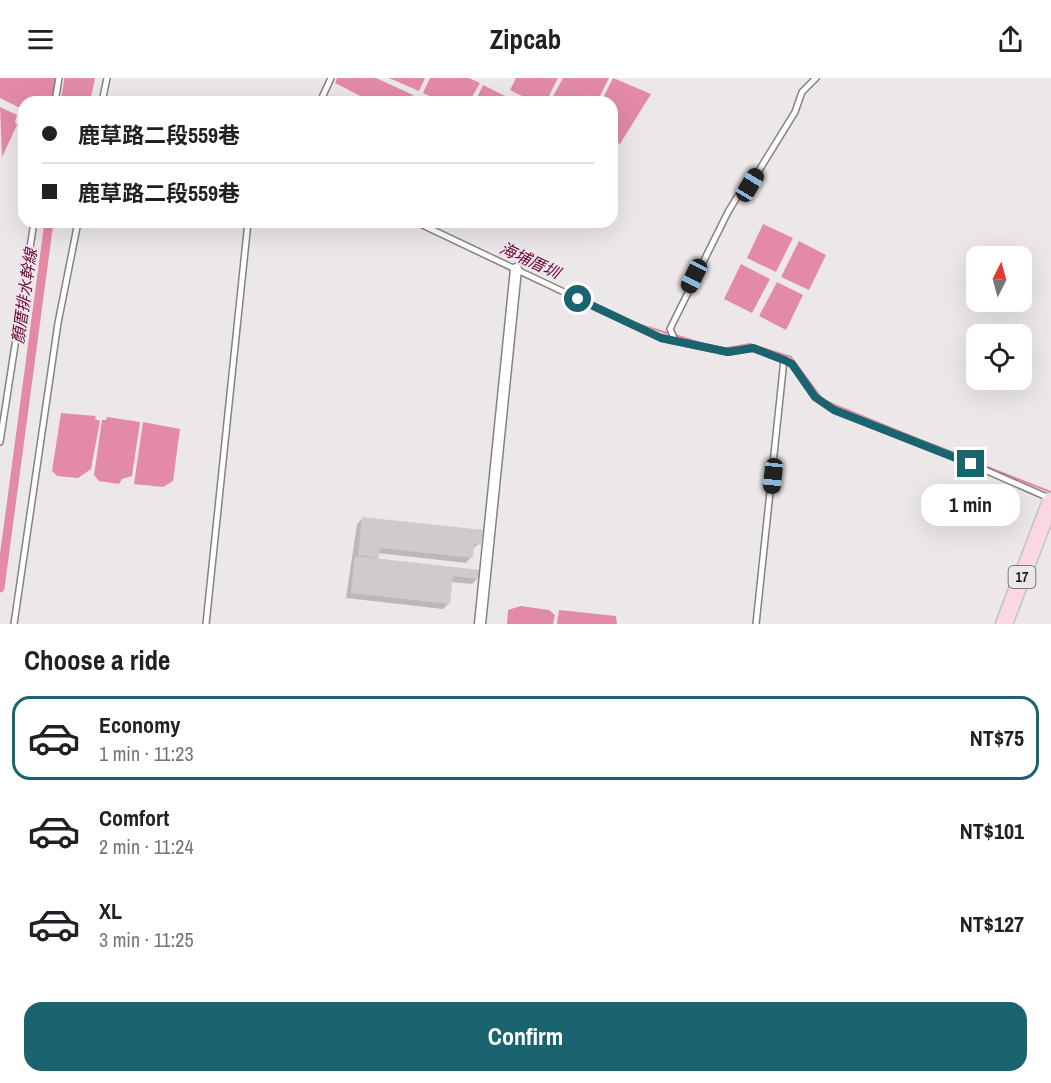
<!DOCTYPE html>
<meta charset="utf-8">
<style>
body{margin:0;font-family:"Archivo Narrow","Noto Sans TC",sans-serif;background:#f2f2f2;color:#202124;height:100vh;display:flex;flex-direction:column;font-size:22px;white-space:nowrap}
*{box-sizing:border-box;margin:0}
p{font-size:20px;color:#757577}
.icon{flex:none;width:33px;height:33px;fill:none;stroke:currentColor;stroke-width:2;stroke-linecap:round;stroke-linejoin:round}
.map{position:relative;height:546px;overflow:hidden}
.side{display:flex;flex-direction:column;background:#fff;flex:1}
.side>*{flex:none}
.banner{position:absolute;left:18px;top:18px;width:600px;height:132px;border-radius:18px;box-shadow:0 6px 24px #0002;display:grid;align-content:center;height:132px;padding:0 24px;background:#fff}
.needle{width:39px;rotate:6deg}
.buttons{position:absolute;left:966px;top:168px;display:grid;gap:12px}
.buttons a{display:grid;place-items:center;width:66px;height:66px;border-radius:12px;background:#fff;box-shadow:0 6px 24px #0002;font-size:30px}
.end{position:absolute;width:27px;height:27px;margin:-14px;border:8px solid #19646f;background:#fff;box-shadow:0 0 0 3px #fff}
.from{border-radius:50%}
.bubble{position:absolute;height:42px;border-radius:18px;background:#fff;box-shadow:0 6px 24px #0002;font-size:20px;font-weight:700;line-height:42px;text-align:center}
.car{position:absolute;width:18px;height:36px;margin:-18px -9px;border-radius:8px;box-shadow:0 0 4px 2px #0007;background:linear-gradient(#222 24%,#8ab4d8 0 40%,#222 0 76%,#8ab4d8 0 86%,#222 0)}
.banner b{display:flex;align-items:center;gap:21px;height:57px;font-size:22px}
.banner b+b{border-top:2px solid #e0e0e0}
.banner i{width:15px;height:15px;background:#202124}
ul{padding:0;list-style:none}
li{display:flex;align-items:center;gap:18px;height:84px;margin:0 12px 9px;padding:0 12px;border:3px solid transparent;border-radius:18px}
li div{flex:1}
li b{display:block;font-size:22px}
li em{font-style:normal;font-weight:700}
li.current{border-color:#19646f}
li>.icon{width:54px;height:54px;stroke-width:1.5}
h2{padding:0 24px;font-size:27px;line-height:72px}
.action{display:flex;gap:12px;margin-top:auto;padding:12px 24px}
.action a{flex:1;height:69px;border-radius:18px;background:#19646f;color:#fff;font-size:24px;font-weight:700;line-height:69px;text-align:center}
header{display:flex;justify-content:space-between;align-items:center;height:78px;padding:0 24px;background:#fff;font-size:27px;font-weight:700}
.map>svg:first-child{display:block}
.water{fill:#e38aa7}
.shadow{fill:#0003}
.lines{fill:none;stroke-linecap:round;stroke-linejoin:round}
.stream{stroke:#e38aa7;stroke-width:2}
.canal{stroke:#e38aa7;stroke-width:9}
.building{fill:#cfcbcc}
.lane-casing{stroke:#868283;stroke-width:8}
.street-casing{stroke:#868283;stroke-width:13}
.primary-casing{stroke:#c4c3c3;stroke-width:19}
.lane{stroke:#fff;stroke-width:5}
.street{stroke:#fff;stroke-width:10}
.primary{stroke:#fbd7e2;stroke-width:16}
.route{stroke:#19646f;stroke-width:8}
.labels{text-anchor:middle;stroke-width:4.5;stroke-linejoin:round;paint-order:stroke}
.shield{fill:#ece7e9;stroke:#5a5757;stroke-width:1.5}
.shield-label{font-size:14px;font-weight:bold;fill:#1b1919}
.water-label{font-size:16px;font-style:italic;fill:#6f0038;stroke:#ece7e9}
</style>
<header><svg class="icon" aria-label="menu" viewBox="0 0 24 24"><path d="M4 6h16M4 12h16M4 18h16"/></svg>Zipcab<svg class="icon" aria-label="share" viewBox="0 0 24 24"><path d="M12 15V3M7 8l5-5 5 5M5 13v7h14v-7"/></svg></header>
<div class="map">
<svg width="1051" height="546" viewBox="0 0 1051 546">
<rect width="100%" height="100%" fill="#ece7e9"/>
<path class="water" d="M0,0h58l-5,24h-29v8l-24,-12z
M68,0h27l-5,24h-24z
M337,0h39l37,17 -4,7h-37l-37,-19z
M389,0h36l-6,13z
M430,0h39l11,5 -11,19h-27l-19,-9z
M516,0h42l-12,24h-12l-24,-12z
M563,0h46l-12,24h-47z
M613,0l38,16 -31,50 -8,-4v-38h-11z
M483,7l34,17h-42z
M0,29l17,8 -2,7 2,3 -15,32z
M763,146l30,14 -17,34 -29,-14z
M799,163l27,14 -17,35 -28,-13z
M741,186l29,15 -18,34 -28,-14z
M777,204l26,13 -17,35 -27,-14z
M61,335l35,3 -1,3 5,2 -9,48 -13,9 -21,-2 -5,-5z
M107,339l33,5 -8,54 -10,3 -3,5 -20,-3 -5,-6 8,-55h4z
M143,344l37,7 -7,52 -10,6 -29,-3z
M521,528l28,4 6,5 -2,9h-46l1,-14z
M559,532l57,6 1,8h-60z"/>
<path class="shadow" d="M363,440l116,26 -7,5 -1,8 -5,6 -88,-10 -1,7 101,18 -6,6 -21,-2 -2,21 -6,6 -97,-11 11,-74z"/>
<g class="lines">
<path class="stream" d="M635,245l35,11
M675,257l29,9
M721,271l29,-5 41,13 32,43 119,49
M959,378l92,36"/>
<path class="canal" d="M65,24l4,-24
M0,510l49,-366"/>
</g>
<path class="building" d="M362,439l121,13 -2,15 -7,-1 -1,14 -93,-10 -1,10 -21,-3z
M355,478l125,14 -1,9 -26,-3 -3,28 -99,-11z"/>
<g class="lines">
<g class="lane-casing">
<path id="lane" d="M55,24l4,-24
M102,24l5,-24
M320,24l11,-24
M416,144l245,116 67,14 25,-4 31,12 8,4 23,33 19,13 117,45 98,43
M675,262l-5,-11 58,-117 11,-18 11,-9 45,-73 7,-20 14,-14
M0,364l34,-220
M14,546l44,-301 20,-101
M206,546l42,-402
M756,546l28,-264"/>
</g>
<g class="street-casing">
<path id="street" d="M480,546l36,-355"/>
</g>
<g class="primary-casing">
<path id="primary" d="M1004,546l47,-123"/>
</g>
<use href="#lane" class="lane"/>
<use href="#street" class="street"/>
<use href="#primary" class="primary"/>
</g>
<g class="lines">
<path class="route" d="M578,221l83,39 67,14 25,-4 31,12 8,4 23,33 19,13 137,54"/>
</g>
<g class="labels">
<rect class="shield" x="1008.5" y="488" width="27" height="22" rx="4.5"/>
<g class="shield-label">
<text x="1022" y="504">17</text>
</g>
<g class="water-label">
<text transform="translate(530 182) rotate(25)" y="6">海埔厝圳</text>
<text transform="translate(24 218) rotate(-82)" y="6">顏厝排水幹線</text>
</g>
</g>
</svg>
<div class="buttons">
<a><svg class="needle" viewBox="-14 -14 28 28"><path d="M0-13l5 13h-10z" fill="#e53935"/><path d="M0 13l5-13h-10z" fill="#757577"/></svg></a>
<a><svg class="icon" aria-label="locate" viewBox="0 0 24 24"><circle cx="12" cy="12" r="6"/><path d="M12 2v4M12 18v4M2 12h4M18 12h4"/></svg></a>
</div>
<i class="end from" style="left:578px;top:221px"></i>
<i class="end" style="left:971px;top:386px"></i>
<div class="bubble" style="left:921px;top:406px;width:99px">1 min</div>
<i class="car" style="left:750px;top:107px;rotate:31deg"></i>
<i class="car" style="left:694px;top:198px;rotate:206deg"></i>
<i class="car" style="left:773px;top:398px;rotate:186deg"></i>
<div class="banner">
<b><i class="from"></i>鹿草路二段559巷</b>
<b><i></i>鹿草路二段559巷</b>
</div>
</div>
<section class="side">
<h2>Choose a ride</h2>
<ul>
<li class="current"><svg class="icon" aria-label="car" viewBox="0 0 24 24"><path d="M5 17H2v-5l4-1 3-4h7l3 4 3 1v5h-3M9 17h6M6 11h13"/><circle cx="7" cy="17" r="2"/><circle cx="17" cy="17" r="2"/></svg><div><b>Economy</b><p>1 min · 11:23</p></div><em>NT$75</em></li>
<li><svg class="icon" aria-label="car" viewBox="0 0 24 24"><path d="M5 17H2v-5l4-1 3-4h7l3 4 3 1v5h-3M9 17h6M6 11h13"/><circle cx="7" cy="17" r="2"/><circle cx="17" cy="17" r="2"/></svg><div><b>Comfort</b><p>2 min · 11:24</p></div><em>NT$101</em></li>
<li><svg class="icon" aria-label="car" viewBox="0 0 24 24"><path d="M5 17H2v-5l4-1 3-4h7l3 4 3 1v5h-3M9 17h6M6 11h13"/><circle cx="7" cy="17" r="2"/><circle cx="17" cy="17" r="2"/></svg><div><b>XL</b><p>3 min · 11:25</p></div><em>NT$127</em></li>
</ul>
<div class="action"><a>Confirm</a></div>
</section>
